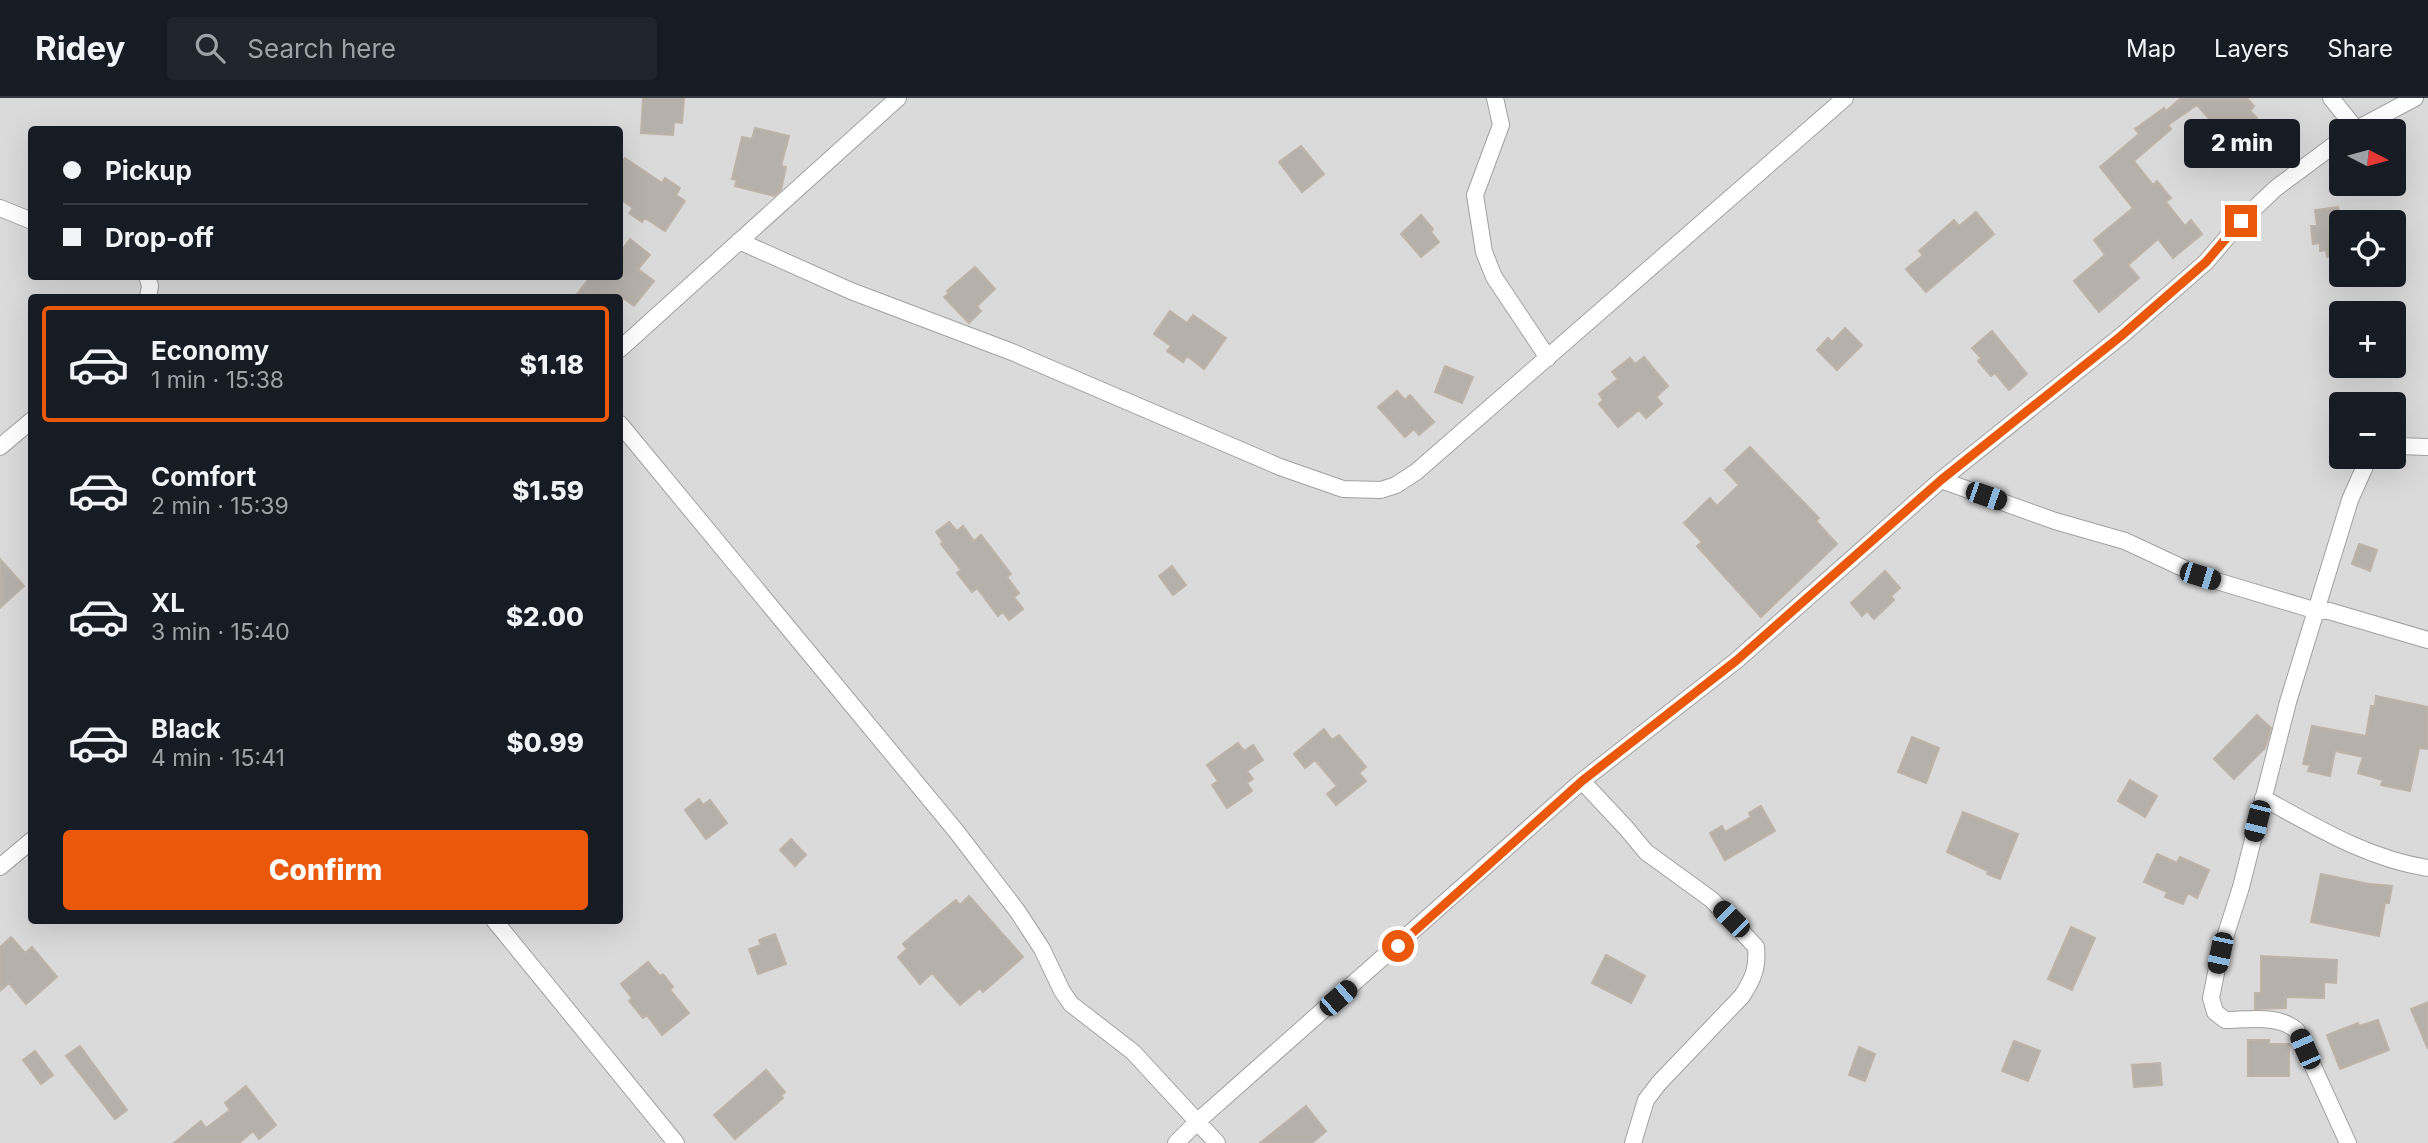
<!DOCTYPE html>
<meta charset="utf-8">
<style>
body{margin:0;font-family:Inter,sans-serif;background:#20242c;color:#f1f3f6;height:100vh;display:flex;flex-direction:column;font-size:26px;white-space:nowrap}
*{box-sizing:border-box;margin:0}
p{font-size:23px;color:#9ea1a6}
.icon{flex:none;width:38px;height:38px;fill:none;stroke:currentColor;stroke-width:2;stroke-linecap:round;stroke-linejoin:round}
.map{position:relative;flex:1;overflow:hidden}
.panel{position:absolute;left:28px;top:196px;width:595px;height:630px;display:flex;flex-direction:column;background:#171b24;border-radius:7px;box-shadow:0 7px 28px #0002}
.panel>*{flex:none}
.guide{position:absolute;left:28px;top:28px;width:595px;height:154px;border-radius:7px;box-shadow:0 7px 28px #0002;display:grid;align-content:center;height:154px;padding:0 35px;background:#171b24}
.needle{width:46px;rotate:96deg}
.buttons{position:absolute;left:2329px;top:21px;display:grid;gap:14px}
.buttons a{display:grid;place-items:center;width:77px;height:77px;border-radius:7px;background:#171b24;box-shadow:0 7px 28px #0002;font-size:35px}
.end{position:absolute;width:32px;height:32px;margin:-16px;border:9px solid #ea580c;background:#fff;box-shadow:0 0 0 4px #fff}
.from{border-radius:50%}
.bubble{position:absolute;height:49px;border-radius:7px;background:#171b24;box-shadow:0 7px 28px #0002;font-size:23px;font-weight:800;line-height:49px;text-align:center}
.car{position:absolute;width:21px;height:42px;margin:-21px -10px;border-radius:9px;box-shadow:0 0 5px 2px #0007;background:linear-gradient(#222 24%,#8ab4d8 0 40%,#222 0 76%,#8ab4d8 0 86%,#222 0)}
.guide b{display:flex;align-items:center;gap:24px;height:66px;font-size:26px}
.guide b+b{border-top:2px solid #363941}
.guide i{width:18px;height:18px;background:#f1f3f6}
ul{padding:12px 0 0;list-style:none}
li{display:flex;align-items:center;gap:21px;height:116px;margin:0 14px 10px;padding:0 21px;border:4px solid transparent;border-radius:7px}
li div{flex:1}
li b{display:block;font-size:26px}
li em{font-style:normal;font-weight:800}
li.current{border-color:#ea580c}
li>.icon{width:63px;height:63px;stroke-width:1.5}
.action{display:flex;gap:14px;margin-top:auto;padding:14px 35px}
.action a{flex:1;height:80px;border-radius:7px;background:#ea580c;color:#fff;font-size:28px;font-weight:800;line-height:80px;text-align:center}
header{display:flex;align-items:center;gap:42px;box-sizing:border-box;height:98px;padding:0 35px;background:#171b24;border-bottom:2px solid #363941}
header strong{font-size:33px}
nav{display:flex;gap:38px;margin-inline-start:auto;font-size:24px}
.search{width:490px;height:63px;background:#20242c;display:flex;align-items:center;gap:18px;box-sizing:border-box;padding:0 24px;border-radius:7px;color:#9ea1a6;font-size:26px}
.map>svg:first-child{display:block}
.residential{fill:#dbdada;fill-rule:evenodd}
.building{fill:#b6b0aa;stroke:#bdb3a8;stroke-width:2}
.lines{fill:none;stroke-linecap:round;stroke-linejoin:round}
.street-casing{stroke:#a1a1a1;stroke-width:18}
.street{stroke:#fff;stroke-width:16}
.route{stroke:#ea580c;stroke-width:9}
</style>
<header>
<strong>Ridey</strong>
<div class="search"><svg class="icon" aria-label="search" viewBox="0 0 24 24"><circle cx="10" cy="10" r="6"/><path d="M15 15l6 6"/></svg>Search here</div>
<nav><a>Map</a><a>Layers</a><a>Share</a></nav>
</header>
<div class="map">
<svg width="2428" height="1045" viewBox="0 0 2428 1045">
<rect width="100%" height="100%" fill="#edebe4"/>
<path class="residential" d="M0,0h2428v1045h-2428zM32,32h588v146h-588zM2342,33h52v53h-52zM2342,124h52v53h-52zM32,200h588v622h-588zM2342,215h52v53h-52zM2342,306h52v53h-52z"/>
<path class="building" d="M643,0h41l-2,25 -8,-1 -1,13 -32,-2z
M2181,0h66l7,8 -4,5 7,7 -35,31 -11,-13 8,-6 -22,-25 -29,20 3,4 -37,32 19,24 4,-4 14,17 -5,4 19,24 6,-6 11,14 -29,24 -15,-19 -30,26 11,13 -40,34 -25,-31 31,-26 -11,-15 39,-32 -33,-41 39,-33 -4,-5 29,-21 2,3z
M755,30l34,8 -8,30 5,1 -5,23 -7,6 -39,-10 2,-6 -5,-1 10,-42 10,2z
M1301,48l23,28 -22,18 -23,-30z
M625,60l37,25 3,-5 15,10 -4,7 9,6 -20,30 -20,-13 -3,4 -13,-9 4,-5 -13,-9v-33z
M2338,109l1,4h3v44l-15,2 -1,-7 -6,1v-8l-7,1 -2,-18h6l-2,-16z
M1976,114l18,22 -68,58 -20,-23 17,-14 -4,-4 35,-31 5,6z
M1421,117l12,14 -2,3 8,10 -18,15 -20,-23z
M630,141l20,16 -12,14 16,12 -20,25 -11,-8h-49l17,-22h29v-23z
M975,169l20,22 -18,17 4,5 -12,12 -25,-26 5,-4 -2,-2z
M1170,213l17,12 6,-8 33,23 -22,31 -17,-13 -4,6 -16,-11 4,-5 -17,-12z
M1845,230l17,17 -25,25 -20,-20 11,-12 4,4z
M1992,233l35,43 -18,16 -14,-17 -4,3 -13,-15 3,-3 -9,-10z
M1644,259l24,29 -12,11 6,7 -16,14 -7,-8 -21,17 -19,-23 4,-4 -4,-6 19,-15 -6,-7 18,-14 5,6z
M1445,268l28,11 -11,26 -27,-11z
M1397,293l8,9 5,-5 24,27 -15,13 -5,-6 -9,8 -27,-30z
M1750,349l69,71 -3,3 21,23 -76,73 -64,-71 5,-4 -18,-19 26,-25 7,8 22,-21 -14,-15z
M949,424l8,9 6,-5 11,15 7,-6 30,39 -4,3 12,16 -5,4 9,12 -14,11 -6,-8 -5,4 -21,-28 -5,4 -15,-19 4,-3 -20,-26 2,-2 -7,-10z
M2359,446l18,6 -7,21 -18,-7z
M0,461l24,27 -24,22z
M1172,468l14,19 -13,10 -14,-19z
M1885,473l15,17 -9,8 3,4 -20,19 -7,-8 -5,5 -11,-13z
M2376,598l52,11v42l-9,-1 -9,43 -29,-6 2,-5 -25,-7 5,-16 -28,-6 -5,25 -22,-5 2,-6 -7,-1 9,-38 54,10 5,-30h4z
M2257,617l14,13 -6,20 -31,31 -20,-20z
M1324,631l8,11 7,-5 27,32 -7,6 7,8 -30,24 -9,-11 10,-8 -22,-26 -10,8 -11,-14z
M1912,639l27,11 -13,35 -28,-11z
M1238,645l6,8 9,-6 10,15 -16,11 6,8 -6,4 5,8 -25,17 -15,-23 6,-4 -11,-16z
M2130,682l27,16 -12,21 -27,-16z
M699,701l4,6 7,-5 17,23 -21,16 -21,-29z
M1761,708l14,25 -50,29 -15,-27 12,-7 3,6 26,-15 -2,-4z
M1963,714l55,22 -18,45 -13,-5 1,-3 -41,-19z
M791,741l15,16 -11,11 -15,-16z
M2157,756l20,9 3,-6 29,13 -12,28 -9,-5 -5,11 -18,-7 2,-5 -23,-10z
M2321,776l48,10 23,2 -3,17h-4l-6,33 -68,-14z
M969,798l54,61 -40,35 -3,-4 -20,17 -28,-32 -12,11 -22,-27 9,-8 -4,-5 33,-28 20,-16 4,5z
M2071,829l24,11 -23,52 -24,-11z
M775,836l11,30 -28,10 -9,-25 12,-4 -2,-5z
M11,839l14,16 7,-6 25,30 -31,27 -17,-21 -9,8v-44z
M1606,857l39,21 -14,27 -39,-20z
M2261,858l76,4 -1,23 -12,-1v16l-38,-1v11l-31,1v-16h6z
M648,864l12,14 3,-2 10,13 -3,3 19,23 -27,22 -15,-20 -4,3 -14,-17 3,-3 -11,-14z
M2428,904v47l-17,-40z
M2378,922l11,30 -49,19 -13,-34 31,-12 1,3z
M2248,942h21v4h20v32h-41z
M2014,943l26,10 -12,30 -26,-10z
M80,948l47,64 -12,9 -49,-63z
M1859,949l16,7 -10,27 -16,-6z
M35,953l18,24 -12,9 -18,-24z
M2160,965l2,22 -28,2 -2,-22z
M766,972l19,22 -4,3 2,3 -48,41 -21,-24z
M246,988l30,39 -17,14 -6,-8 -14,12h-65l27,-22 5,7 24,-18 -5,-7z
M1306,1008l20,25 -14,12h-52z"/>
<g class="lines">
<g class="street-casing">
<path id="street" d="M1495,0l6,27 -26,70 9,57 10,25 54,81
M2331,0l25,31
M2353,33l62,-33
M0,110l32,13
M739,143l112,50 161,61 268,115 63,22 38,1 15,-5 20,-13 429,-374
M147,178l3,10 -2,12
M620,251l278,-251
M620,326l336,407 62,81 24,37 20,42 9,13 62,48 84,91
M2394,348l34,1
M0,349l32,-27
M1941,382l114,41 70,20 75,35 117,35h12l99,29
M1582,683l44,47 20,24 66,48 44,47c2,21 -3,32 -14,49l-83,87 -13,17 -13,43
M2263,700c53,29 105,61 165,70
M0,769l32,-27
M494,822l182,223
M1176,1045l23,-23 383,-339 155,-121 204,-180 180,-144 85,-74 35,-41 35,-33 66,-49
M2348,1045l-51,-112c-17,-17 -50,-11 -72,-11l-10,-8 -4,-14 9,-45 21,-66 47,-185 62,-202 19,-43"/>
</g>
<use href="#street" class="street"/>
</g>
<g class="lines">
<path class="route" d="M1398,848l184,-165 155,-121 204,-180 180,-144 85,-74 35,-41"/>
</g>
</svg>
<div class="buttons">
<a><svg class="needle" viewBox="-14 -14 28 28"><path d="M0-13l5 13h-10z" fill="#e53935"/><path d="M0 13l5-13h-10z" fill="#9ea1a6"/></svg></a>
<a><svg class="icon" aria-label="locate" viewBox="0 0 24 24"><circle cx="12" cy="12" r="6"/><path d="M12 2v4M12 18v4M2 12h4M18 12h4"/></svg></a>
<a>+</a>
<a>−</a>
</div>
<i class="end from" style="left:1398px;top:848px"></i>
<i class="end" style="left:2241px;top:123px"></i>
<div class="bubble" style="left:2184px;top:21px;width:116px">2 min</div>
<i class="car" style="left:1986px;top:398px;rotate:109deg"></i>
<i class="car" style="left:2200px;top:478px;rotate:107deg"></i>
<i class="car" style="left:2257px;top:723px;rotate:194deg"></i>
<i class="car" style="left:1731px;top:821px;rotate:315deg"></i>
<i class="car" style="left:2220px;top:855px;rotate:192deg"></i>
<i class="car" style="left:1338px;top:900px;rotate:49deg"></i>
<i class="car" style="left:2305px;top:951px;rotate:336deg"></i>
<div class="guide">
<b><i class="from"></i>Pickup</b>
<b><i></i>Drop-off</b>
</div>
<section class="panel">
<ul>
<li class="current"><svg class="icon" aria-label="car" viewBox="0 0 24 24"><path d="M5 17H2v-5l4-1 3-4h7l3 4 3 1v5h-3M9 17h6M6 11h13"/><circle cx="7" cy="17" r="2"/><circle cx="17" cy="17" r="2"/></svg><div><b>Economy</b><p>1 min · 15:38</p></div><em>$1.18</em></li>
<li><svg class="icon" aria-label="car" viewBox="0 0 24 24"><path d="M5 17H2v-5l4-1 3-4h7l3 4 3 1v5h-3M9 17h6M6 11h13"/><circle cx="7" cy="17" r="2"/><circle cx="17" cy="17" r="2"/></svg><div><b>Comfort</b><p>2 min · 15:39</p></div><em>$1.59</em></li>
<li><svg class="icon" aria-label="car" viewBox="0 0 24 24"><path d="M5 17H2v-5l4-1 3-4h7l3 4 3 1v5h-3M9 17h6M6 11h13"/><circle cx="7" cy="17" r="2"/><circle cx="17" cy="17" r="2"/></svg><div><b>XL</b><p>3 min · 15:40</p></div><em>$2.00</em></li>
<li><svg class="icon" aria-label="car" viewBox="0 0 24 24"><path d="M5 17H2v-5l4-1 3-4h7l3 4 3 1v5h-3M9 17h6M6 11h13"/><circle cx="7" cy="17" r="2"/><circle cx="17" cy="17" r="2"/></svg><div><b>Black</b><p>4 min · 15:41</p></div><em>$0.99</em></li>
</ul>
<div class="action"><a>Confirm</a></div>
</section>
</div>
